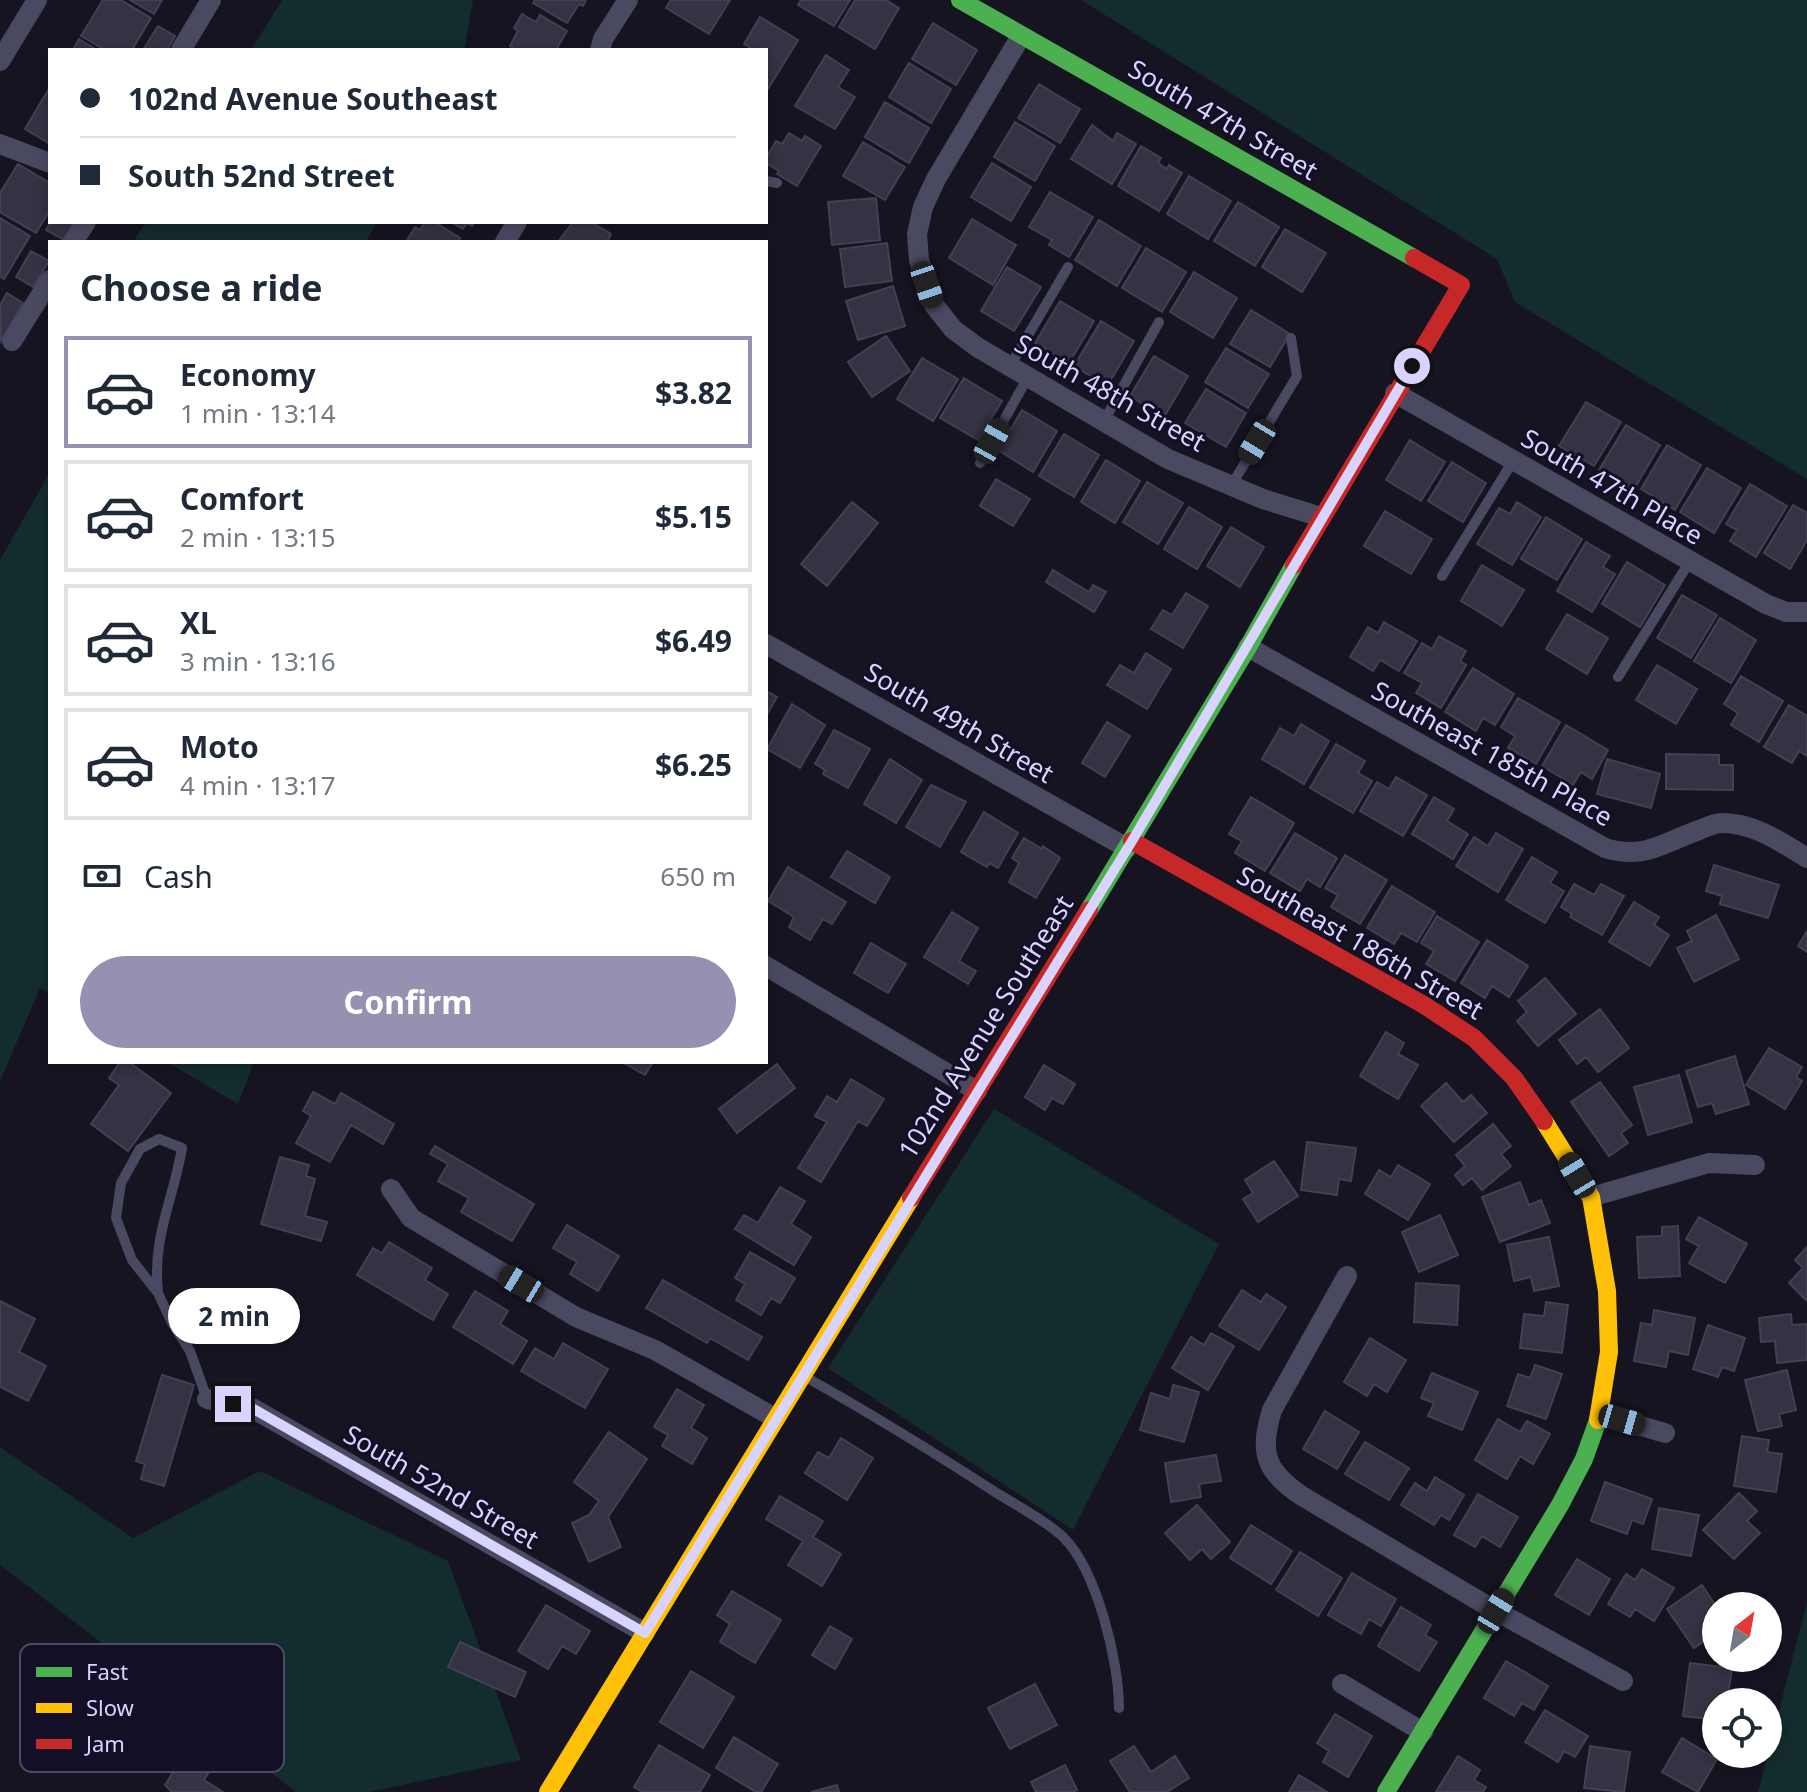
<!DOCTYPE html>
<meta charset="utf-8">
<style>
body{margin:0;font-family:"Noto Sans",sans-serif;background:#f6f6f7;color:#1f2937;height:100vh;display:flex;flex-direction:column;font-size:30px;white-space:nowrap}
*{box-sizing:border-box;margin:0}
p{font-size:26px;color:#747a83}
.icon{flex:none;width:44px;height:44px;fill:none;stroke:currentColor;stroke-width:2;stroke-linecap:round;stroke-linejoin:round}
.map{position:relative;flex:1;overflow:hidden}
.sheet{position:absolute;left:48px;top:240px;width:720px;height:824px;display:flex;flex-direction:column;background:#fff;border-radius:0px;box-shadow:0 4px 12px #0003}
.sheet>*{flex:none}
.hud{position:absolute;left:48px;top:48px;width:720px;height:176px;border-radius:0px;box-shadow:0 4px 12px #0003;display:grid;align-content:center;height:176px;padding:0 32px;background:#fff}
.needle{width:52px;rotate:31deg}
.buttons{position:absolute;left:1702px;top:1592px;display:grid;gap:16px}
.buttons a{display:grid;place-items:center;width:80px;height:80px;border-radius:50%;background:#fff;box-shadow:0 4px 12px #0003;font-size:40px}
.end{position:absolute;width:36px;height:36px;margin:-18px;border:10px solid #d9d4ff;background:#111;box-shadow:0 0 0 4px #111}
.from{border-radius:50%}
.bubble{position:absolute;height:56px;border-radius:28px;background:#fff;box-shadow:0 4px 12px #0003;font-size:26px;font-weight:700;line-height:56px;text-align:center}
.car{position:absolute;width:24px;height:48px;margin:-24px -12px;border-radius:10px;box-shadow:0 0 6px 2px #0007;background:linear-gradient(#222 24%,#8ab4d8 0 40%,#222 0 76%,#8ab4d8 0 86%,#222 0)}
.hud b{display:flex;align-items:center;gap:28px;height:76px;font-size:30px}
.hud b+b{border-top:2px solid #e0e1e3}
.hud i{width:20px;height:20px;background:#1f2937}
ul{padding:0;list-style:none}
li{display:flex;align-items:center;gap:24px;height:112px;margin:0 16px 12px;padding:0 16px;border:4px solid #e0e1e3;border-radius:0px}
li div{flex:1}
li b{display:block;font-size:30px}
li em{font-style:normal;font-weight:700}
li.on{border-color:#9591b1}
li>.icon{width:72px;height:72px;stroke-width:1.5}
h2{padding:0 32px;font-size:36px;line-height:96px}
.pay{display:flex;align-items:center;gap:20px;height:88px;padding:0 32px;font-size:30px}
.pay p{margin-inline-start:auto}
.primary-button{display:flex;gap:16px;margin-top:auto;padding:16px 32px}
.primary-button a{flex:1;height:92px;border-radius:48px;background:#9591b1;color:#fff;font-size:32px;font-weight:700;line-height:92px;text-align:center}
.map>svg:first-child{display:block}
.green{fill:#132c2d}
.building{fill:#343243;stroke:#433f54;stroke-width:2}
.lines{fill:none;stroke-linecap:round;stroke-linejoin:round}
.lane{stroke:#4a4962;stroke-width:10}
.street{stroke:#4a4962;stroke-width:20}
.fast{stroke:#4caf50;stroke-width:18}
.slow{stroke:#ffc107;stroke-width:18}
.jam{stroke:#c62828;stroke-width:18}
.route{stroke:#d9d4ff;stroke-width:10}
.labels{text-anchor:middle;stroke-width:6;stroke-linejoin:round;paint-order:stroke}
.street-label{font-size:26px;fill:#d9d4ff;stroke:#130f26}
.key{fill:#130f26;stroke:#4e4a67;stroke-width:2}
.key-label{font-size:22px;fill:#d9d4ff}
</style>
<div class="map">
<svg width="1807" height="1792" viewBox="0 0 1807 1792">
<rect width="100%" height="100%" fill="#161421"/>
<path class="green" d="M282,0h191l-9,50h-213z
M1081,0h726v479l-292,-177 -18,-43z
M146,222h231l-11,20h-233z
M50,472v521l-10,-5 -40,93v-521z
M167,1062h87l-16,42z
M994,1109l225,135 -146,286 -245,-162z
M0,1447l133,91 127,-67 188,90 73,199 -152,32h-73l-296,-227z
M1807,1602v190h-49z"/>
<path class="building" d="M103,0h18l30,18 -19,32h-27l-24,-14z
M130,0h32l-8,14z
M535,0h51l-3,6 -4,-2 -12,19 -34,-20z
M671,0h59l-21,34 -43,-26z
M801,0h49l-16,26 -36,-21z
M855,0h31l13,8 -24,41 -36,-22z
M522,14l14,8 4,-7 27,16 -11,19h-40l-6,-4 8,-15 -4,-3z
M760,17l38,23 -30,49 -2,-1v-38h-12l-10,-6z
M933,23l44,27 -21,35 -44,-26z
M158,26l17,10 -8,14h-24z
M79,39l18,11h-24z
M826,55l23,15 -11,17 17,10 -20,32 -40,-23z
M909,63l42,26 -20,34 -42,-26z
M1039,84l41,25 -20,34 -42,-25z
M50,87v57l-25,-15z
M885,102l44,26 -20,35 -44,-26z
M1015,122l40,24 -20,35 -41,-24z
M1092,125l21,16 4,-8 19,11 -24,40 -41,-25z
M789,133l13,8 3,-5 16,10 -24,40 -20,-12 2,-3 -13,-8v-5l10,-17 6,3z
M863,142l42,25 -20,33 -42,-24z
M1141,146l20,12 -3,5 9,6 2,-4 13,8 -23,38 -41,-25z
M992,163l39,24 -20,34 -40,-24z
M18,164l32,19v27l-14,23 -36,-21v-19z
M1189,176l42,25 -23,38 -41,-25z
M1050,192l43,25 -24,40 -20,-12 3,-5 -23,-13z
M876,198l4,42 -48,5 -4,-43z
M1238,202l41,25 -24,39 -41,-25z
M0,218l30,18 -26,43 -4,-3z
M972,219l44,26 -23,40 -44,-27z
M1099,220l42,26 -24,40 -42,-26z
M51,222h23l-10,18 -18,-10z
M425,222h10l25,16 -2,4h-52l9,-15 5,3z
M451,222h24l-3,4 -5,-3 -4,6z
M573,222h18l20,12 -4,8h-49z
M1285,229l41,24 -24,39 -40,-25z
M887,243l5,38 -47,6 -5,-38z
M1146,248l40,24 -24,40 -40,-24z
M31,251l18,10 -16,26 -17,-10z
M1007,267l34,20 -27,44 -33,-20z
M1194,272l43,26 -24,40 -43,-26z
M893,286l12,40 -47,14 -12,-39z
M7,293l16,10 -22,38 -1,-36z
M1060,301l34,20 -25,42 -34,-20z
M1251,310l39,24 -20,33 -40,-23z
M1101,321l33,20 -27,45 -33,-20z
M886,336l24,35 -38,26 -24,-35z
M1226,348l43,26 -21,34 -43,-26z
M1154,356l34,20 -24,41 -34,-21z
M922,358l36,21 -25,42 -36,-22z
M964,378l38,23 -24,39 -38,-22z
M1206,389l40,24 -20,34 -41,-24z
M1586,402l35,20 -27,44 -35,-20z
M1022,410l35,21 -24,41 -35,-22z
M1626,425l34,20 -27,46 -34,-21z
M1064,434l35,21 -25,42 -35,-21z
M1410,440l35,22 -24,39 -35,-21z
M1667,445l34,20 -26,45 -34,-21z
M1106,460l34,21 -25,42 -34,-21z
M1452,462l34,21 -23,39 -35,-21z
M1707,468l34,20 -27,45 -34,-21z
M996,479l34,20 -17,27 -33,-20z
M1147,482l36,21 -25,41 -35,-22z
M1750,484l37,22 -31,51 -26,-16 7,-11 -11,-6z
M852,502l26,21 -51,63 -26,-22z
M1517,502l24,15 -29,48 -35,-21 22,-36 11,6z
M1793,505l14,8v27l-17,29 -26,-16z
M1189,507l33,20 -25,42 -33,-20z
M1385,511l47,28 -21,35 -47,-28z
M1546,517l36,22 -25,41 -36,-21z
M1231,527l33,20 -24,40 -33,-21z
M1586,542l24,14 -7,11 12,7 -23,38 -35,-21z
M1627,562l38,23 -25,42 -38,-23z
M1482,565l42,25 -22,36 -41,-25z
M1053,570l36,22 4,-7 13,7 -12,20 -48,-30z
M1186,593l22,13 -25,42 -32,-19 12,-19 9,5z
M1682,595l35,20 -26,43 -34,-20z
M1567,614l41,24 -21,36 -41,-25z
M1720,618l36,22 -25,43 -37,-22z
M1384,622l33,19 -18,30 -19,-11 -7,11 -23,-14 18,-30 10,6z
M1439,636l27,15 -6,10 6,4 -25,43 -25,-15 6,-10 -18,-10 18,-30 10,6z
M1146,653l25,16 -24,40 -40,-24 13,-20 14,8z
M1657,665l40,24 -21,35 -40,-24z
M1473,668l41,26 -19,31 -12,-7 -7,13 -31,-19z
M1741,676l42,25 -24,41 -28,-17 7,-12 -14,-9z
M766,691l11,6 -11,19z
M1518,698l42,24 -24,42 -28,-16 7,-12 -14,-9z
M792,704l33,21 -25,43 -33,-19z
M1789,705l18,11v40l-8,-5 -7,12 -28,-16z
M1107,722l23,14 -25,41 -23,-14z
M1301,724l28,17 -25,43 -42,-25 18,-31 14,8z
M1566,725l42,25 -16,29 -11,-7 -8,13 -31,-19z
M834,730l36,19 -22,39 -25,-14 2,-4 -10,-6z
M1336,744l29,17 -7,12 14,8 -19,32 -43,-25z
M1666,754l53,1v10h14v25l-67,-1z
M890,759l32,21 -26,43 -32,-19z
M1607,759l53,15 -9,34 -54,-14z
M1396,777l31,18 -24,41 -43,-25 17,-29 12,7z
M931,785l35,17 -26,45 -34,-20z
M1251,797l43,26 -29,48 -30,-18 7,-12 -13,-7z
M1434,797l20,12 -7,12 21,13 -15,25 -41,-25z
M984,812l34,21 -20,35 -9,-5 -2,4 -26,-15z
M1295,833l42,25 -17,29 -13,-8 -7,12 -30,-18z
M1496,833l27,16 -25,43 -42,-26 18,-29 14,9z
M1024,838l18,11 1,-3 17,12 -24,40 -27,-16 10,-19 -7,-5z
M847,851l43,26 -15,26 -44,-26z
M1345,855l42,25 -27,44 -29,-17 7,-12 -13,-7z
M1532,857l25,15 -7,11 14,8 -19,32 -39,-23z
M1714,865l65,20 -11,33 -48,-14 2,-8 -16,-5z
M788,867l58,35 -14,22 -9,-5 -13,21 -21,-13 5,-10 -26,-16z
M1574,884l20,11 7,-11 23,12 -22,39 -32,-18 2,-3 -11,-7z
M1392,886l43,26 -18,30 -16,-9 -7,11 -27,-16z
M1634,902l25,15 -5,8 15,10 -19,31 -41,-24z
M952,912l26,16 -19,33 17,10 -8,13 -44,-27z
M1716,915l23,44 -45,23 -17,-34 15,-7 -5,-10z
M1437,916l42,26 -24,39 -29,-17 8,-13 -13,-8z
M1807,931v21l-9,-6z
M1487,940l41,26 -19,31 -17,-11 -7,12 -24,-15z
M871,943l35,21 -18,29 -34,-20z
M1545,978l31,36 -38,32 -21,-25 10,-9 -9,-11z
M1600,1009l29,39 -31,24 -12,-15 -9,7 -18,-24z
M1386,1032l18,11 -6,11 20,11 -20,34 -38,-23z
M1769,1048l33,19 -6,10 6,4 -17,28 -39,-24z
M1735,1056l14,48 -33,10 -4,-11 -14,4 -12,-36z
M120,1062h9l42,31 -43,58 -37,-27 28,-39 -10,-7z
M622,1062h31l-8,13z
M777,1064l18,24 -58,45 -18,-24z
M1044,1065l31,19 -12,20 -11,-6 -7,12 -20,-13z
M1679,1075l13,47 -44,13 -14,-48z
M851,1079l33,20 -17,27 -9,-5 -37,61 -23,-14 29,-46 -12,-6 12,-20 10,6z
M1600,1082l32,43 -11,8 7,10 -19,13 -38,-54z
M1446,1083l17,19 8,-7 16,18 -33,29 -33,-36z
M313,1092l22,12 6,-11 53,31 -11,20 -32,-19 -21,37 -34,-19 15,-27 -8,-5z
M1493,1124l18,22 -10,8 10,12 -29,24 -10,-12 -9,7 -8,-10 10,-9 -9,-11z
M1307,1142l49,6 -5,33 -12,-2 -2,16 -36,-5z
M435,1146l99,58 -22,37 -51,-29 8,-14 -31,-17 10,-17 -18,-10z
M280,1157l29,8 -3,11 9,3 -10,37 22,6 -6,19 -60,-17z
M1274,1161l24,35 -40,26 -15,-23 10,-6 -8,-13z
M1398,1165l32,19 -22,36 -43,-26 14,-24 12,7z
M1520,1182l9,23 12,-5 9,23 -50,19 -18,-45z
M780,1187l25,14 -14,23 20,13 -17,28 -59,-36 9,-14 14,8z
M1440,1215l18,40 -39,17 -17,-40z
M1699,1217l48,27 -22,39 -36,-20 10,-17 -13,-7z
M567,1225l52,31 -21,35 -28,-17 7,-12 -24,-14z
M1678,1226l2,50 -41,2 -2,-41 25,-1v-9z
M1549,1237l10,49 -25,5 -3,-14 -17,4 -7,-36z
M389,1242l43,26 -7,12 23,14 -15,26 -76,-45 16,-27 9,5z
M1807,1247v54l-18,-18 14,-15 -8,-8z
M750,1252l45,26 -15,25 -9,-5 -10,17 -25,-15 9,-16 -10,-6z
M663,1280l99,57 -14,23 -38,-22 -3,5 -61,-35z
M1416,1283l43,3 -2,39 -43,-3z
M1242,1290l19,12 5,-8 20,13 -27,43 -40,-24z
M475,1291l33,20 -8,13 27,17 -14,23 -60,-37z
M0,1301l35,18 -16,33 27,14 -18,35 -28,-14z
M1546,1302l22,3 -6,48 -42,-5 4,-34 20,2z
M1654,1310l41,8 -7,37 -19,-4 -3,16 -32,-6 7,-38 11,2z
M1791,1314l1,11 15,-1v36l-30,3 -2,-22 -14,1 -2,-24z
M1708,1325l37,13 -11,33 -12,-4 -4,10 -25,-8z
M1211,1333l23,13 -26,44 -36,-22 19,-31 13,8z
M1370,1338l36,22 -19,32 -13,-8 -7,12 -23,-14z
M563,1343l45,26 -23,39 -64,-37 14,-23 19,11z
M1535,1365l27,9 -16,45 -39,-13 11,-32 12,4z
M1787,1370l9,40 -17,4 3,12 -24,5 -13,-51z
M1432,1373l46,19 -16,38 -34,-14 6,-13 -13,-5z
M162,1375l32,10 -30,101 -23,-7 4,-15 -9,-3z
M1173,1385l26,7 -15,50 -44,-12 11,-37 19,6z
M677,1389l27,16 -13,23 16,10 -15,26 -30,-18 6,-11 -14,-8z
M1325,1411l34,21 -22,37 -34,-20z
M1498,1419l22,13 7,-11 23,13 -17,30 -13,-8 -13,23 -32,-19z
M609,1432l38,27 -39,58 13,30 -32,15 -17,-39 17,-8 10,-14 -25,-19z
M1742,1436l27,4 -2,12 15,2 -6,38 -42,-6z
M841,1438l32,20 -26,42 -42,-27 13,-21 11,6z
M1365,1442l44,26 -20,32 -44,-26z
M1216,1455l5,26 -22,3 2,13 -30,5 -6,-39z
M1435,1477l29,18 -15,25 -8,-5 -7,10 -33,-20 14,-22 12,8z
M1605,1482l47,17 -9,25 -11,-4 -5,14 -36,-13z
M1739,1493l18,18 -10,10 13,12 -26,26 -31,-29z
M1478,1494l40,23 -18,30 -18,-11 -7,11 -21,-12z
M780,1496l43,25 -10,16 28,17 -19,32 -34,-21 15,-24 -37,-22z
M1197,1505l33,37 -19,17 -9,-10 -12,11 -25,-27z
M1659,1508l40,7 -8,41 -39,-7z
M1251,1525l41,26 -21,33 -41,-26z
M1300,1552l42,26 -24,38 -42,-26z
M1577,1559l33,20 -21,36 -34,-20z
M1642,1569l32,19 -20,33 -19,-12 -5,8 -22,-13 18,-30 9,6z
M1352,1573l44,26 -15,27 -12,-7 -8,15 -33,-19z
M1702,1585l14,21v12l-6,5 6,10 -22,15 -27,-39z
M732,1591l49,29 -26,43 -35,-21 10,-18 -13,-9z
M546,1605l44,26 -14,23 -14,-8 -14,23 -30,-18z
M1401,1607l30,18 -6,10 12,7 -18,29 -41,-25z
M830,1626l22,13 -17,30 -23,-14z
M460,1642l66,30 -11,25 -67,-30z
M1506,1661l42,25 -14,24 -12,-7 -8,13 -30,-18z
M1690,1663l42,5 -5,34h-15l-3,17 -26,-3z
M691,1671l43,26 -31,51 -43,-26z
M1035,1684l22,41 -47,24 -22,-41z
M1545,1710l43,26 -13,21 -11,-6 -6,11 -33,-20z
M1335,1714l37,22 -24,41 -25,-15 6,-11 -12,-8z
M734,1737l44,27 -17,28h-5l-40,-24z
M1682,1738l35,21 -19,33 -36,-20z
M659,1745l51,30 -10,17h-58l-8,-5z
M1134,1746l17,26 24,-16 14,22 -22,14h-37l-20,-31z
M1590,1746l40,6 -6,40 -40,-4z
M1458,1756l22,14 -6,10 12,7 -3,5h-47z
M192,1759l18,11 -6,10 19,12h-51l-7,-7 12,-19 8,5z
M1065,1765l12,25 -4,2h-37l-5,-10z
M1299,1775l28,17h-38z
M837,1785l2,7h-28z"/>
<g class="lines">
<path class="lane" d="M766,181l11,2
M1010,366l58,-99
M1104,421l55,-99
M980,463l48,-86
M1231,486l66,-110 -6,-38
M1442,576l71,-115
M1618,677l72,-116
M158,1293c-6,-56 15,-92 24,-145l-23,-9 -19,10 -19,34 -5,35 16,42 26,33 14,30 18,28 17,48
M804,1376c64,36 126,74 188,114 20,13 55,31 71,47 34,33 56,125 56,171"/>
<path class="street" d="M1021,36l-85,143 -13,28 -6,27 2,26 15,45 19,24 24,18 191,112 95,40 58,18
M181,50l30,-50
M600,50l3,-11 25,-39
M0,61l37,-61
M0,144l50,19
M73,242l13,-20
M505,242l12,-20
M12,341l38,-61
M1395,393l371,211 20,8h21
M766,644l361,204
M1248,647l357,201c39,12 58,-5 94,-18 7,-3 16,-7 23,-7 32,0 59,19 85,35
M766,966l211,125
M391,1189l20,29 165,99 79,33 120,68
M1591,1197l118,-34 46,2
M1347,1276l-75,134c-13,43 -7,61 30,86l194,115 127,70
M207,1399l45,9 393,225
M1600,1414l65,19
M1342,1684l81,48"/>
<path class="fast" d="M960,0l454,258
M1089,910l159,-263 46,-82
M1386,1792l174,-287 24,-46 14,-39"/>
<path class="slow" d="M1544,1121l47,76 16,94 2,61 -11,68
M548,1792l363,-594"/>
<path class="jam" d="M1294,565l167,-280 -47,-27
M1132,841l292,164 50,33 40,40 30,43
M911,1198l178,-288"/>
</g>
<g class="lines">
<path class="route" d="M233,1404l19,4 393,225 487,-792 280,-475"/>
</g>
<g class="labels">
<g class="street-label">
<text transform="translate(1223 120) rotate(30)" y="9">South 47th Street</text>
<text transform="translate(1110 393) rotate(29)" y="9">South 48th Street</text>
<text transform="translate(1612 487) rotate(30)" y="9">South 47th Place</text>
<text transform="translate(959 723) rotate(30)" y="9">South 49th Street</text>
<text transform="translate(1492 754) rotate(29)" y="9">Southeast 185th Place</text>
<text transform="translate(1360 943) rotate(30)" y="9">Southeast 186th Street</text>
<text transform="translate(986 1027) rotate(-58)" y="9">102nd Avenue Southeast</text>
<text transform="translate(441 1487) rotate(30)" y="9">South 52nd Street</text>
</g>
</g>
<rect x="20" y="1644" width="264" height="128" rx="12" class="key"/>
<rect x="36" y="1667" width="36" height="10" fill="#4caf50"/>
<rect x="36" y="1703" width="36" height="10" fill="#ffc107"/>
<rect x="36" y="1739" width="36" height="10" fill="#c62828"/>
<g class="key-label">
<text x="86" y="1680">Fast</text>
<text x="86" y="1716">Slow</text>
<text x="86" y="1752">Jam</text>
</g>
</svg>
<div class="buttons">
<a><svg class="needle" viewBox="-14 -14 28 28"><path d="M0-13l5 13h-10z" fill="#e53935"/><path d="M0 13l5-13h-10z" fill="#747a83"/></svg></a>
<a><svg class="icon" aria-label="locate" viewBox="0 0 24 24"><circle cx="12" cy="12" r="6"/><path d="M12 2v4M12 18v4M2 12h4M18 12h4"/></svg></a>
</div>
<i class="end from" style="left:1412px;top:366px"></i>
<i class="end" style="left:233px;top:1404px"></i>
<div class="bubble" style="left:168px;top:1288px;width:132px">2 min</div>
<i class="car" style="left:927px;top:285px;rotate:161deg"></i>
<i class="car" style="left:992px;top:441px;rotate:29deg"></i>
<i class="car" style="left:1257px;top:442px;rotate:211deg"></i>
<i class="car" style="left:1577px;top:1175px;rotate:329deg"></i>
<i class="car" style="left:521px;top:1284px;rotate:301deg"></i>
<i class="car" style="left:1622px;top:1420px;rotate:106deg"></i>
<i class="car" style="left:1496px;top:1611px;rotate:31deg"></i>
<div class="hud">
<b><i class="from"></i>102nd Avenue Southeast</b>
<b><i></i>South 52nd Street</b>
</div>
<section class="sheet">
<h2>Choose a ride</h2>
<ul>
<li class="on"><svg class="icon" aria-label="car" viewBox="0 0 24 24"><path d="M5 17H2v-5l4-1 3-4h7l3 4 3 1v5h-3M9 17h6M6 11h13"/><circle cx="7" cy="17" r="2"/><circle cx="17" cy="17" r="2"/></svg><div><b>Economy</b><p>1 min · 13:14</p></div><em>$3.82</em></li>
<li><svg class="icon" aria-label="car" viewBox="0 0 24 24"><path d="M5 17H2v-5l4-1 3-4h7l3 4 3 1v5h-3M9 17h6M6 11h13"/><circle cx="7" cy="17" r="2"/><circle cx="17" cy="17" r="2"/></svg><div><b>Comfort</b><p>2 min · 13:15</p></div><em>$5.15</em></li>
<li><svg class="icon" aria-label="car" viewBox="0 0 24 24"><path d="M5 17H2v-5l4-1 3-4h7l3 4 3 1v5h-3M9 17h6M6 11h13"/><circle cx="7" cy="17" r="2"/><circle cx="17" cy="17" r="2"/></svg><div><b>XL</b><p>3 min · 13:16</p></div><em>$6.49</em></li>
<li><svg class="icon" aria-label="car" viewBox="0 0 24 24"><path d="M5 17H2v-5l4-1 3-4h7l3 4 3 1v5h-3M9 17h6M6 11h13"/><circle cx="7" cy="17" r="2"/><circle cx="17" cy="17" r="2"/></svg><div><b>Moto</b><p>4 min · 13:17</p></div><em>$6.25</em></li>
</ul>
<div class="pay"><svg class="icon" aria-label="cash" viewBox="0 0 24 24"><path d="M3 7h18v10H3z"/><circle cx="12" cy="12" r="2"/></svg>Cash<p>650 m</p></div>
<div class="primary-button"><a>Confirm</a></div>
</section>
</div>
